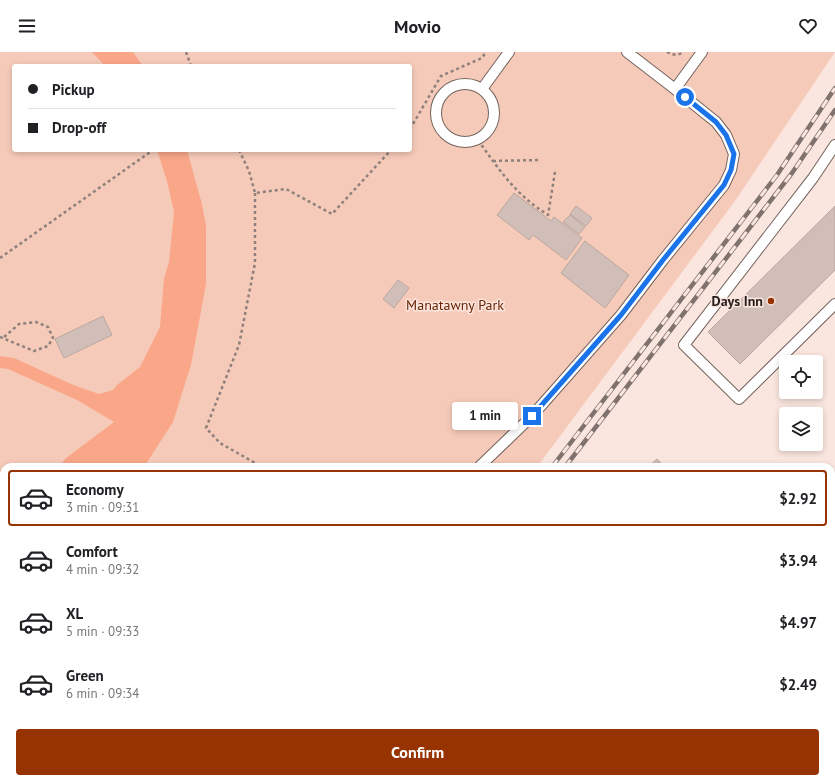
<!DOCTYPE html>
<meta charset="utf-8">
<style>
body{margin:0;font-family:"PT Sans",sans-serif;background:#f6f6f6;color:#202124;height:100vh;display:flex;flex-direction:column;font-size:15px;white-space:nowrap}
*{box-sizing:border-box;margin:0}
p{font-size:13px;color:#757577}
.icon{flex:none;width:22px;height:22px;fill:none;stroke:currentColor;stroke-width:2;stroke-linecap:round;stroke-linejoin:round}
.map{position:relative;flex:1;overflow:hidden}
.side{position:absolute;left:0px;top:411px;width:835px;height:320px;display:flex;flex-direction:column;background:#fff;border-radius:12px 12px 0 0;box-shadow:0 2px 6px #0003}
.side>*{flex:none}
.hud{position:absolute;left:12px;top:12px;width:400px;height:88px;border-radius:4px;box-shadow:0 2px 6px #0003;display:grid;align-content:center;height:88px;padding:0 16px;background:#fff}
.tools{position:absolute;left:779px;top:303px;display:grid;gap:8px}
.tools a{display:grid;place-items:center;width:44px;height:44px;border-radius:4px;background:#fff;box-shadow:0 2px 6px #0003;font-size:20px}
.end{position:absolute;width:18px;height:18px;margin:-9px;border:5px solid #1a73e8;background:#fff;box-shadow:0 0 0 2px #fff}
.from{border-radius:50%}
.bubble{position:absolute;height:28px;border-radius:4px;background:#fff;box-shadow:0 2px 6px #0003;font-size:13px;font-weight:700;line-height:28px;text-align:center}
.hud b{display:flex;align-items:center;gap:14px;height:38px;font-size:15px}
.hud b+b{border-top:1px solid #e0e0e0}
.hud i{width:10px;height:10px;background:#202124}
ul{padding:7px 0 0;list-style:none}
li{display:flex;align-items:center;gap:12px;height:56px;margin:0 8px 6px;padding:0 8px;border:2px solid transparent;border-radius:4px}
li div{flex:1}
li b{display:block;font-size:15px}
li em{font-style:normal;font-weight:700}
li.active{border-color:#973300}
li>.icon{width:36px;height:36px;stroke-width:1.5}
.cta{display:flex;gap:8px;margin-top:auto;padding:8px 16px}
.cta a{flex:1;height:46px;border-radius:4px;background:#973300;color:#fff;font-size:16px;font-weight:700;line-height:46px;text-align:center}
header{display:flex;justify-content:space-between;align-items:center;height:52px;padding:0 16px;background:#fff;font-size:18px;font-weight:700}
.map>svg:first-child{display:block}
.green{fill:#f6cab9;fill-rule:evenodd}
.water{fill:#faa789}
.building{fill:#d1beb8;stroke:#b9a7a0}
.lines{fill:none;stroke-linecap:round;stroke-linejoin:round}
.lane-casing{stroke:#74635d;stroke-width:12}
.street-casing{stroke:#74635d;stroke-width:21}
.path{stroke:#8e807c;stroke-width:2.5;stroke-dasharray:3 3;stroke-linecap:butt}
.lane{stroke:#fff;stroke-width:10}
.street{stroke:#fff;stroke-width:19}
.rail-casing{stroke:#80736f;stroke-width:4.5}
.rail{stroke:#fae6df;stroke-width:3;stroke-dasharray:9;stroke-linecap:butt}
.route{stroke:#1a73e8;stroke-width:5}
.poi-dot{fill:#973300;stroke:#fae6df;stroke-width:1.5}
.labels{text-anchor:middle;stroke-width:3;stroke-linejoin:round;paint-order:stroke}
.poi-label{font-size:14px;font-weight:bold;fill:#251e1c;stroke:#fae6df;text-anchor:end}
.park-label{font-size:14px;fill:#6a2302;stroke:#fae6df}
</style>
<header><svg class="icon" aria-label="menu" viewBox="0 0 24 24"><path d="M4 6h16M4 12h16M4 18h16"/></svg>Movio<svg class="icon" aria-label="heart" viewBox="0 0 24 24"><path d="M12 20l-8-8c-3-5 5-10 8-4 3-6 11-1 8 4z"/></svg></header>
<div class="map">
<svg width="835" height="731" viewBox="0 0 835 731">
<rect width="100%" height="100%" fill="#fae6df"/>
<path class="green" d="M0,0h835l-100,149 -198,266h-533v312h289l-4,4h-289zM14,14h396v84h-396z"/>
<path class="water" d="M92,0h41l10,14h-38z
M157,98h30l15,54 4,22v58l-15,81 -18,57 -29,45h-85l7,-9 48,-36 -37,-22 -69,-31 -8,-1v-12l14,2 57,26 28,10 14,-4 4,-5 23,-18 20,-40 4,-49 5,-16 5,-50 -7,-31z
M4,487v89l-4,6v-90z"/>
<path class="building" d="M514,141l37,28 3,-4 28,21 -16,22 -33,-25 -4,5 -32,-25z
M576,154l16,12 -6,8 -16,-12z
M835,154v64l-95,94 -32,-32z
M570,163l15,12 -6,7 -16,-12z
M585,189l44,34 -24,33 -44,-35z
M398,228l11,8 -15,20 -11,-9z
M103,264l9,19 -48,23 -9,-19z
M657,407l8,8h-17z
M835,568v110l-4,4v-110z
M835,699v11l-4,-4v-3z
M479,727h55l-4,4h-47z
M708,727h105l3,4h-113z"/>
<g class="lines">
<g class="lane-casing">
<path id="lane" d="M627,0l48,37
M436 61a29 29 0 1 1 58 0a29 29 0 1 1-58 0Z
M482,37l27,-37
M835,93l-22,33 -129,167 55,54 96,-95
M479,415l53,-51 89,-101 42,-55 61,-75 7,-15 3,-16 -8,-19 -10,-13 -41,-33 27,-37
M468,727l4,4
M538,727l4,4
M584,727l4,4
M552,731l4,-4"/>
</g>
<g class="street-casing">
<path id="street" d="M831,520l4,-4
M614,731l4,-4"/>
</g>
<path class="path" d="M186,0l5,14
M667,0c5,3 11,4 17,0
M410,77l31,-53 41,-18 4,-6
M478,88c22,31 37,54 70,75l7,-43
M239,98l10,21 6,22 31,-4 46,25 59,-64
M493,109l45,-1
M255,141v70l-16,82 -33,83 14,15 42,24
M0,206l153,-108
M0,285l34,14 14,-5 5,-8 -5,-11 -12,-5 -17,2 -16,14"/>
<use href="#lane" class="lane"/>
<use href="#street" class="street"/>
<g class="rail-casing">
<path id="rail" d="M552,415l225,-292 58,-87
M565,415l227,-294 43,-63
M309,731l3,-4"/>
</g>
<use href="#rail" class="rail"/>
</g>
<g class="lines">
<path class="route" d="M532,364l89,-101 42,-55 61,-75 7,-15 3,-16 -8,-19 -10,-13 -31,-25"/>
</g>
<circle class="poi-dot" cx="771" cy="249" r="4"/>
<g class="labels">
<g class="poi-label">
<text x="763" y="254">Days Inn</text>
</g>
<g class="park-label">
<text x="455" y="258">Manatawny Park</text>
</g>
</g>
</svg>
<div class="tools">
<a><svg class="icon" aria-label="locate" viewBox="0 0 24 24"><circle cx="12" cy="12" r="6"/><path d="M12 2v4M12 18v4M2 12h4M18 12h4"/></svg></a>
<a><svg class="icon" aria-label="layers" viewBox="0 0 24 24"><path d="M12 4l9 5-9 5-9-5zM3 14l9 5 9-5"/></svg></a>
</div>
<i class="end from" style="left:685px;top:45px"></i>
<i class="end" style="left:532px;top:364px"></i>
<div class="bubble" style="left:452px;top:350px;width:66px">1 min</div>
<div class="hud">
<b><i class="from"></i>Pickup</b>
<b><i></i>Drop-off</b>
</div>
<section class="side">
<ul>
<li class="active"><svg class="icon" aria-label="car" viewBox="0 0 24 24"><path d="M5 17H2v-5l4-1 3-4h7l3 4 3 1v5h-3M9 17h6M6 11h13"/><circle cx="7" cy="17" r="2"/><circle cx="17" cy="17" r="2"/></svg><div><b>Economy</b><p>3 min · 09:31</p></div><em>$2.92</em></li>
<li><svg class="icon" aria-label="car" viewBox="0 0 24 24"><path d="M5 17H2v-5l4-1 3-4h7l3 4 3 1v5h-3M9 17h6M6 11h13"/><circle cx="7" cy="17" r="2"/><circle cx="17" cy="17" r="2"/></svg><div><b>Comfort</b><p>4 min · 09:32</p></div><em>$3.94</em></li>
<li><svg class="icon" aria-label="car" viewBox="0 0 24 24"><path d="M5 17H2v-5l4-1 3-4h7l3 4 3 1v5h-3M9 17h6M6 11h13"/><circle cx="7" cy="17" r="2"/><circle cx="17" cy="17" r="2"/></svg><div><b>XL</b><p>5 min · 09:33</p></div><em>$4.97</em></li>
<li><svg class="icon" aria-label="car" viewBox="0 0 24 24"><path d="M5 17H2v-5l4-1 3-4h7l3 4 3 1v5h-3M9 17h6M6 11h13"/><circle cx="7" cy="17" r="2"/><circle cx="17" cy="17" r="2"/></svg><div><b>Green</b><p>6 min · 09:34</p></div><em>$2.49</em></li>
</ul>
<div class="cta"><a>Confirm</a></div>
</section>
</div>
